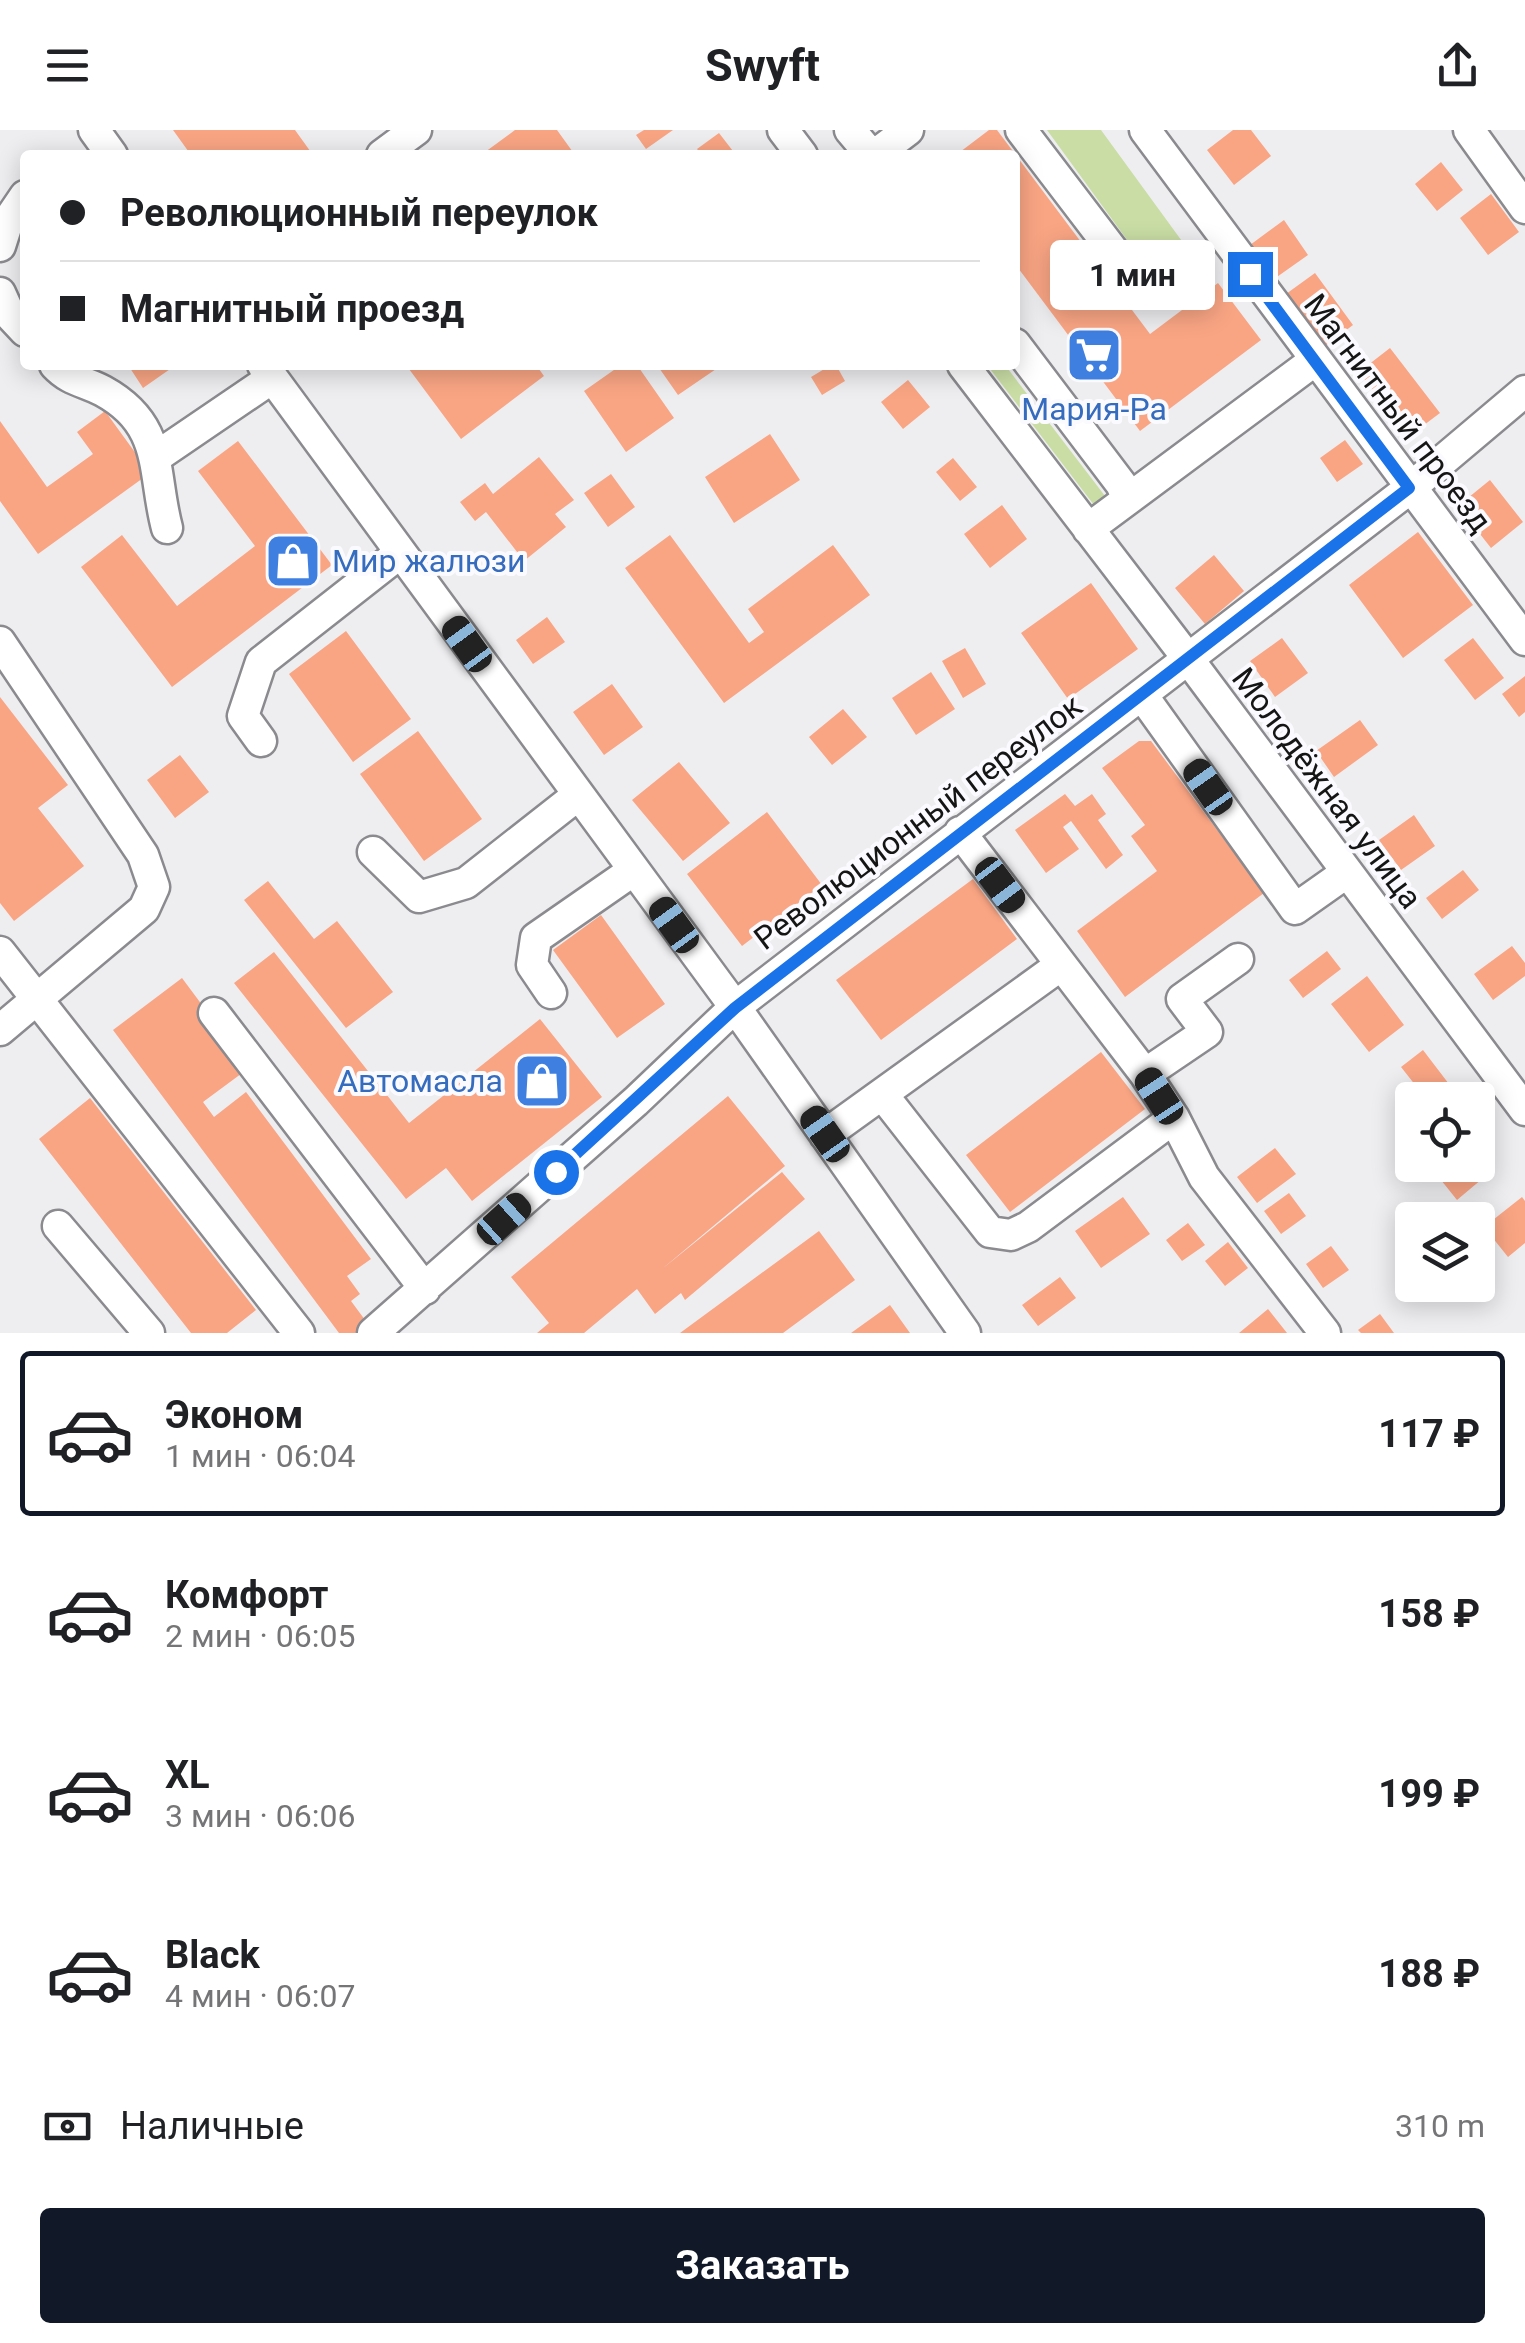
<!DOCTYPE html>
<html lang="ru">
<meta charset="utf-8">
<style>
body{margin:0;font-family:Roboto,sans-serif;background:#f2f2f2;color:#202124;height:100vh;display:flex;flex-direction:column;font-size:38px;white-space:nowrap}
*{box-sizing:border-box;margin:0}
p{font-size:32px;color:#757577}
.icon{flex:none;width:55px;height:55px;fill:none;stroke:currentColor;stroke-width:2;stroke-linecap:round;stroke-linejoin:round}
.map{position:relative;height:1203px;overflow:hidden}
.details{display:flex;flex-direction:column;background:#fff;flex:1}
.details>*{flex:none}
.banner{position:absolute;left:20px;top:20px;width:1000px;height:220px;border-radius:10px;box-shadow:0 5px 25px #0003;display:grid;align-content:center;height:220px;padding:0 40px;background:#fff}
.tools{position:absolute;left:1395px;top:952px;display:grid;gap:20px}
.tools a{display:grid;place-items:center;width:100px;height:100px;border-radius:10px;background:#fff;box-shadow:0 5px 25px #0003;font-size:50px}
.end{position:absolute;width:45px;height:45px;margin:-22px;border:12px solid #1a73e8;background:#fff;box-shadow:0 0 0 5px #fff}
.from{border-radius:50%}
.bubble{position:absolute;height:70px;border-radius:10px;background:#fff;box-shadow:0 5px 25px #0003;font-size:32px;font-weight:700;line-height:70px;text-align:center}
.car{position:absolute;width:30px;height:60px;margin:-30px -15px;border-radius:12px;box-shadow:0 0 8px 2px #0007;background:linear-gradient(#222 24%,#8ab4d8 0 40%,#222 0 76%,#8ab4d8 0 86%,#222 0)}
.banner b{display:flex;align-items:center;gap:35px;height:95px;font-size:38px}
.banner b+b{border-top:2px solid #e0e0e0}
.banner i{width:25px;height:25px;background:#202124}
ul{padding:18px 0 0;list-style:none}
li{display:flex;align-items:center;gap:30px;height:165px;margin:0 20px 15px;padding:0 20px;border:5px solid transparent;border-radius:10px}
li div{flex:1}
li b{display:block;font-size:38px}
li em{font-style:normal;font-weight:700}
li.active{border-color:#111827}
li>.icon{width:90px;height:90px;stroke-width:1.5}
.pay{display:flex;align-items:center;gap:25px;height:110px;padding:0 40px;font-size:38px}
.pay p{margin-inline-start:auto}
.button{display:flex;gap:20px;margin-top:auto;padding:20px 40px}
.button a{flex:1;height:115px;border-radius:10px;background:#111827;color:#fff;font-size:40px;font-weight:700;line-height:115px;text-align:center}
header{display:flex;justify-content:space-between;align-items:center;height:130px;padding:0 40px;background:#fff;font-size:45px;font-weight:700}
.map>svg:first-child{display:block}
.green{fill:#c9dda5}
.building{fill:#f9a584}
.lines{fill:none;stroke-linecap:round;stroke-linejoin:round}
.minor-casing{stroke:#8b8a8e;stroke-width:35}
.minor{stroke:#fff;stroke-width:30}
.route{stroke:#1a73e8;stroke-width:12}
.labels{text-anchor:middle;stroke-width:8;stroke-linejoin:round;paint-order:stroke}
.shop-label{font-size:32px;fill:#366cbe;stroke:#fbfbff}
.street-label{font-size:32px;fill:#151516;stroke:#fbfbff}
</style>
<header><svg class="icon" aria-label="menu" viewBox="0 0 24 24"><path d="M4 6h16M4 12h16M4 18h16"/></svg>Swyft<svg class="icon" aria-label="share" viewBox="0 0 24 24"><path d="M12 15V3M7 8l5-5 5 5M5 13v7h14v-7"/></svg></header>
<div class="map">
<svg width="1525" height="1203" viewBox="0 0 1525 1203">
<rect width="100%" height="100%" fill="#eeeef1"/>
<path class="green" d="M1047,0h54l102,140 -35,26z
M987,235h18l100,131 -11,9z"/>
<path class="building" d="M173,0h122l18,25h-122z
M515,0h42l18,25h-94z
M644,0h29l-27,19 -10,-14z
M989,0h8l153,204 68,-51 43,57 -121,91 -125,-167v-109h-59z
M1233,0h18l20,26 -37,29 -27,-35z
M719,3l17,22h-34l-5,-6z
M1441,32l22,28 -26,21 -22,-27z
M1491,64l28,38 -31,23 -28,-37z
M1284,90l24,35 -34,24 -24,-34z
M1315,143l38,52 -28,21 -39,-52z
M1390,218l50,65 -32,24 -49,-65z
M128,235h44l1,2 -30,21z
M406,235h130l8,11 -83,63z
M621,235h16l37,53 -48,34 -42,-61z
M657,235h60l2,2 -41,28z
M831,235h5l9,16 -23,14 -11,-18z
M908,250l22,27 -27,22 -22,-27z
M105,281l45,62 -112,81 -38,-53v-80l47,66 46,-33 -16,-22z
M770,304l30,46 -66,43 -29,-46z
M1345,310l18,24 -26,18 -17,-24z
M238,311l94,124 -160,122 -91,-120 41,-32 55,71 78,-60 -57,-75z
M539,327l35,43 -19,14 11,13 -42,34 -38,-49 -11,9 -15,-19 25,-19 8,11z
M953,328l24,29 -17,14 -24,-29z
M611,344l24,33 -27,20 -24,-34z
M1490,350l33,42 -32,26 -33,-42z
M1002,375l25,34 -37,29 -26,-34z
M1418,402l55,73 -70,53 -54,-73z
M670,405l79,108 15,-11 -16,-23 85,-64 37,50 -146,108 -99,-135z
M1214,425l30,36 -39,33 -30,-36z
M1091,453l47,66 -70,50 -47,-66z
M547,487l18,25 -32,22 -17,-24z
M346,501l65,88 -58,43 -64,-88z
M1282,508l26,35 -33,24 -25,-36z
M1473,508l31,40 -29,22 -31,-40z
M965,518l21,36 -23,14 -21,-37z
M931,542l24,37 -39,26 -24,-37z
M1525,546v36l-6,5 -17,-23z
M612,554l31,43 -39,28 -31,-43z
M0,567l68,88 -30,23 46,58 -70,55 -14,-18z
M843,579l24,28 -35,28 -23,-28z
M1360,590l18,25 -44,32 -18,-26z
M418,601l64,88 -58,42 -64,-87z
M1139,611h12l113,152 -139,104 -48,-66 80,-60 -26,-35 14,-11 -43,-57z
M180,625l29,37 -34,26 -28,-38z
M679,632l51,61 -47,38 -51,-61z
M1065,664l10,12 17,-12 14,20 -8,6 25,35 -17,14 -35,-48 -8,6 16,22 -33,24 -31,-43z
M767,682l55,73 -80,61 -55,-72z
M1414,685l21,31 -34,24 -22,-30z
M1463,740l16,20 -37,29 -16,-21z
M973,749l44,60 -136,101 -45,-60z
M268,751l46,58 23,-18 56,71 -47,36 -102,-128z
M601,785l64,89 -48,34 -64,-88z
M1512,816l13,17v13l-32,24 -19,-26z
M1327,821l14,18 -38,29 -14,-18z
M274,822l135,171 131,-104 62,78 -130,104 -26,-33 -40,31 -172,-216z
M1367,846l37,49 -35,27 -38,-48z
M182,848l67,90 -46,34 11,15 32,-25 125,167 -24,17 13,18 -9,7 17,23 -13,9h-16l-226,-303z
M1423,920l29,38 -16,12h-9l-26,-33z
M1101,922l44,57 -135,103 -44,-57z
M728,966l57,70 -123,103 120,-97 23,27 -120,101 -4,-7 -26,21 -18,-25 -53,44h-47l12,-10 -38,-46z
M90,968l166,212 -29,23h-36l-152,-194z
M1275,1018l21,26 -39,29 -20,-26z
M1429,1035h42l11,14 -25,21z
M1289,1063l17,23 -25,18 -17,-23z
M1123,1067l27,37 -49,34 -26,-37z
M1522,1067l3,4v42l-17,14 -24,-30z
M1188,1093l17,22 -23,16 -16,-21z
M819,1101l36,49 -72,53h-103z
M1228,1112l20,26 -23,18 -20,-25z
M1331,1116l18,24 -26,18 -17,-24z
M1060,1147l16,21 -38,28 -16,-21z
M890,1175l20,28h-59z
M1268,1179l19,24h-48z
M1380,1184l14,19h-33l-3,-3z"/>
<g class="lines">
<g class="minor-casing">
<path id="minor" d="M94,0l18,25
M783,0l19,25
M850,0l21,25
M1021,0l122,160
M1145,0l380,510
M1469,0l56,78
M382,25l34,-25
M875,25l33,-25
M0,116l8,-25 17,-25
M0,163l10,22 15,16
M1015,214l106,140 7,15
M55,235c15,16 29,16 48,26 62,34 49,81 64,137
M263,235l472,642 230,326
M963,235l226,295 336,450
M156,327l116,-79
M1088,399l226,-168
M0,512l143,213 11,32 -10,22 -144,121
M1142,565l153,214 51,-36
M261,611l-18,-25 18,-54 139,-109
M960,702l185,242 29,44 30,59 121,156
M373,722l46,45 47,-14 112,-88
M0,822l299,381
M551,863l-19,-28 4,-27 98,-68
M214,883l211,276
M1145,944l62,-42 -25,-33 56,-40
M882,964l108,138 21,3 17,-8 146,-109
M825,1005l236,-170
M58,1096l91,107
M373,1203l262,-231 100,-95 674,-518 116,-98"/>
</g>
<use href="#minor" class="minor"/>
</g>
<g class="lines">
<path class="route" d="M556,1042l179,-164 674,-520 -159,-214"/>
</g>
<defs>
<g id="supermarket-square" transform="scale(2.875)"><rect x="-9" y="-9" width="18" height="18" rx="4" fill="#3f7fe0" stroke="#fbfbff"/><path d="M-6-5.5h2.5l.6 2H6L4.5 2H-2.5L-4.4-4H-6ZM-1.5 3.2a1.3 1.3 0 1 0 .1 0ZM3 3.2a1.3 1.3 0 1 0 .1 0Z" fill="#fff"/></g>
<g id="shop-square" transform="scale(2.875)"><rect x="-9" y="-9" width="18" height="18" rx="4" fill="#3f7fe0" stroke="#fbfbff"/><path d="M-5-2.5h2.3a2.7 3.5 0 0 1 5.4 0H5L5.5 6h-11ZM-1.5-2.5h3a1.5 2.3 0 0 0-3 0Z" fill="#fff"/></g>
</defs>
<g fill-rule="evenodd">
<use href="#supermarket-square" x="1094" y="225"/>
<use href="#shop-square" x="293" y="431"/>
<use href="#shop-square" x="542" y="951"/>
</g>
<g class="labels">
<g class="shop-label">
<text x="1094" y="290">Мария-Ра</text>
<text x="332" y="442" text-anchor="start">Мир жалюзи</text>
<text x="503" y="962" text-anchor="end">Автомасла</text>
</g>
<g class="street-label">
<text transform="translate(1398 283) rotate(53)" y="11">Магнитный проезд</text>
<text transform="translate(1327 658) rotate(53)" y="11">Молодёжная улица</text>
<text transform="translate(918 692) rotate(-37)" y="11">Революционный переулок</text>
</g>
</g>
</svg>
<div class="tools">
<a><svg class="icon" aria-label="locate" viewBox="0 0 24 24"><circle cx="12" cy="12" r="6"/><path d="M12 2v4M12 18v4M2 12h4M18 12h4"/></svg></a>
<a><svg class="icon" aria-label="layers" viewBox="0 0 24 24"><path d="M12 4l9 5-9 5-9-5zM3 14l9 5 9-5"/></svg></a>
</div>
<i class="end from" style="left:556px;top:1042px"></i>
<i class="end" style="left:1250px;top:144px"></i>
<div class="bubble" style="left:1050px;top:110px;width:165px">1 мин</div>
<i class="car" style="left:467px;top:514px;rotate:324deg"></i>
<i class="car" style="left:1208px;top:657px;rotate:325deg"></i>
<i class="car" style="left:1000px;top:755px;rotate:143deg"></i>
<i class="car" style="left:674px;top:795px;rotate:324deg"></i>
<i class="car" style="left:1159px;top:966px;rotate:327deg"></i>
<i class="car" style="left:825px;top:1004px;rotate:325deg"></i>
<i class="car" style="left:504px;top:1089px;rotate:48deg"></i>
<div class="banner">
<b><i class="from"></i>Революционный переулок</b>
<b><i></i>Магнитный проезд</b>
</div>
</div>
<section class="details">
<ul>
<li class="active"><svg class="icon" aria-label="car" viewBox="0 0 24 24"><path d="M5 17H2v-5l4-1 3-4h7l3 4 3 1v5h-3M9 17h6M6 11h13"/><circle cx="7" cy="17" r="2"/><circle cx="17" cy="17" r="2"/></svg><div><b>Эконом</b><p>1 мин · 06:04</p></div><em>117 ₽</em></li>
<li><svg class="icon" aria-label="car" viewBox="0 0 24 24"><path d="M5 17H2v-5l4-1 3-4h7l3 4 3 1v5h-3M9 17h6M6 11h13"/><circle cx="7" cy="17" r="2"/><circle cx="17" cy="17" r="2"/></svg><div><b>Комфорт</b><p>2 мин · 06:05</p></div><em>158 ₽</em></li>
<li><svg class="icon" aria-label="car" viewBox="0 0 24 24"><path d="M5 17H2v-5l4-1 3-4h7l3 4 3 1v5h-3M9 17h6M6 11h13"/><circle cx="7" cy="17" r="2"/><circle cx="17" cy="17" r="2"/></svg><div><b>XL</b><p>3 мин · 06:06</p></div><em>199 ₽</em></li>
<li><svg class="icon" aria-label="car" viewBox="0 0 24 24"><path d="M5 17H2v-5l4-1 3-4h7l3 4 3 1v5h-3M9 17h6M6 11h13"/><circle cx="7" cy="17" r="2"/><circle cx="17" cy="17" r="2"/></svg><div><b>Black</b><p>4 мин · 06:07</p></div><em>188 ₽</em></li>
</ul>
<div class="pay"><svg class="icon" aria-label="cash" viewBox="0 0 24 24"><path d="M3 7h18v10H3z"/><circle cx="12" cy="12" r="2"/></svg>Наличные<p>310 m</p></div>
<div class="button"><a>Заказать</a></div>
</section>
